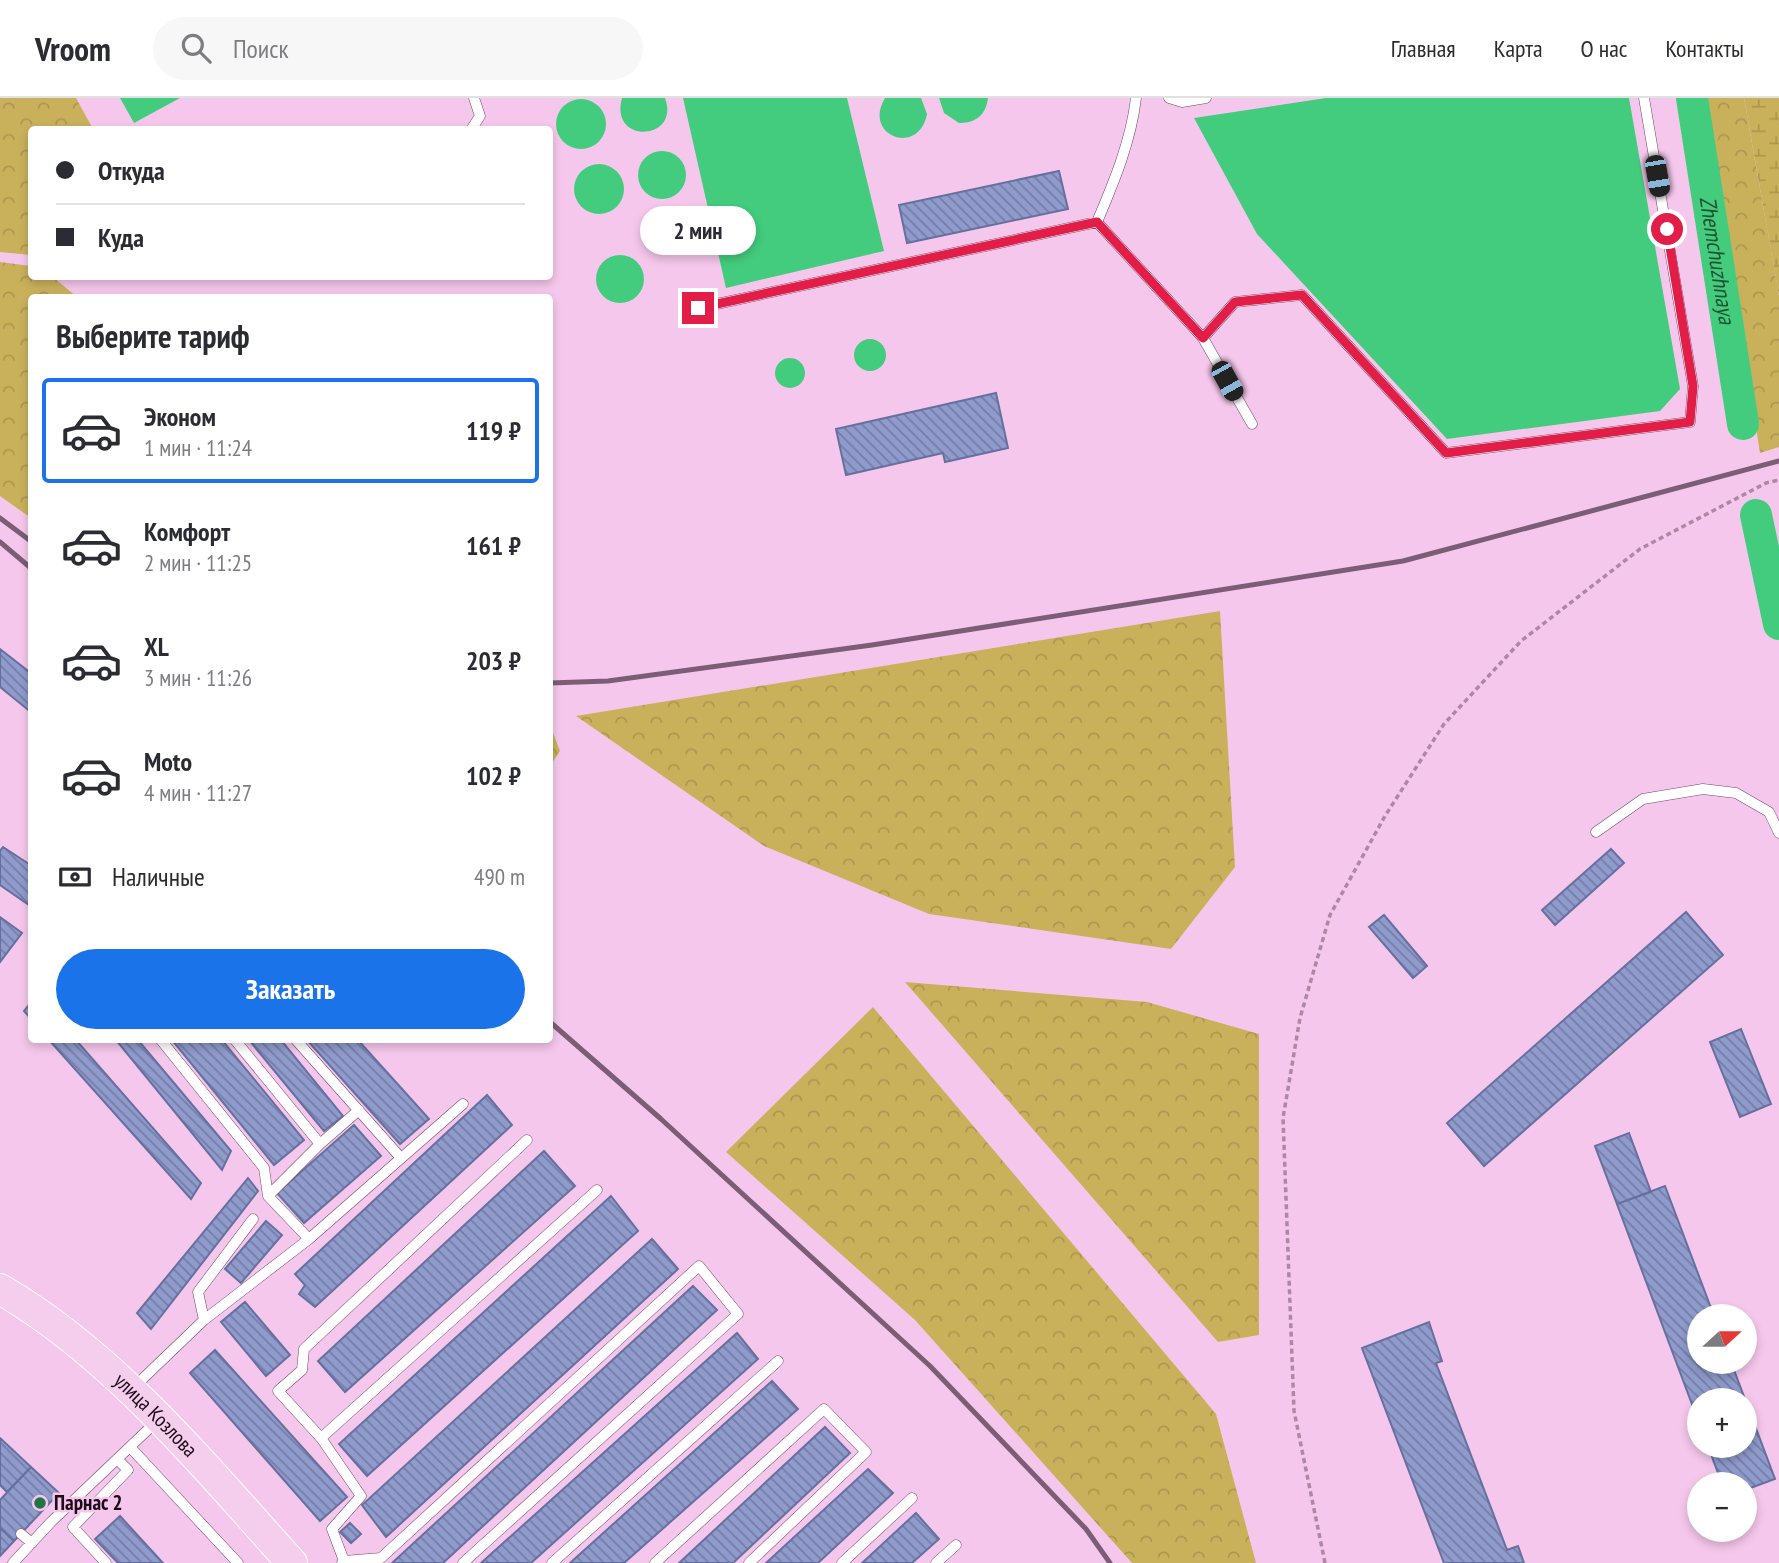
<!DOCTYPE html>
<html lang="ru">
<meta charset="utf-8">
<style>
body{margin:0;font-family:"PT Sans Narrow",sans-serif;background:#f7f7f7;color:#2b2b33;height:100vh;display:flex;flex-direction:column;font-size:26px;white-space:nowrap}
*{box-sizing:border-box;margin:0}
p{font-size:23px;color:#7c7c81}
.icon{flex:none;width:38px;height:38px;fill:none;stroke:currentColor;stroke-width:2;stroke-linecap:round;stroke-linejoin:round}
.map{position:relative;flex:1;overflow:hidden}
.side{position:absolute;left:28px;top:196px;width:525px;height:749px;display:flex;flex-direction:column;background:#fff;border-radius:7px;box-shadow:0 4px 10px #0003}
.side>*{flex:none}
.banner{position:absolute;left:28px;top:28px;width:525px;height:154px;border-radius:7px;box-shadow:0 4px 10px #0003;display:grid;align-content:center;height:154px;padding:0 28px;background:#fff}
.needle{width:46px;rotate:69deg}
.buttons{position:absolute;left:1687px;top:1206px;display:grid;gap:14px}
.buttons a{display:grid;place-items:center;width:70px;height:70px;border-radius:50%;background:#fff;box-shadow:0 4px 10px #0003;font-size:35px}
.end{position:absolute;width:32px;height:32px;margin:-16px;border:9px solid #e11d48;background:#fff;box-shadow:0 0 0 4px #fff}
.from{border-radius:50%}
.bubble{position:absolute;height:49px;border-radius:24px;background:#fff;box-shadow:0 4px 10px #0003;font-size:23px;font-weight:600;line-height:49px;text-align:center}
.car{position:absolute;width:21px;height:42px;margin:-21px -10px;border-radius:9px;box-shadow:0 0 5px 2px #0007;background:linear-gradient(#222 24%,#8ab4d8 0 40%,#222 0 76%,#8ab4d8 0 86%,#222 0)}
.banner b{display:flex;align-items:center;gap:24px;height:66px;font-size:26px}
.banner b+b{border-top:2px solid #e1e1e2}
.banner i{width:18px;height:18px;background:#2b2b33}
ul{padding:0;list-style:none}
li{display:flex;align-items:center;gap:21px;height:105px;margin:0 14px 10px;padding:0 14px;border:4px solid transparent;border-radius:7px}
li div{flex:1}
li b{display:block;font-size:26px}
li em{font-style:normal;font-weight:600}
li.on{border-color:#1a73e8}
li>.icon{width:63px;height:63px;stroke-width:1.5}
h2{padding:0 28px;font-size:32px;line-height:84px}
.pay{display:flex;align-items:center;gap:18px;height:77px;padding:0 28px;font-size:26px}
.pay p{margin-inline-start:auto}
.primary-button{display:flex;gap:14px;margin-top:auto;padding:14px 28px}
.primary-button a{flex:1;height:80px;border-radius:42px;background:#1a73e8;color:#fff;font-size:28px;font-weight:600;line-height:80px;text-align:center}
header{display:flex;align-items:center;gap:42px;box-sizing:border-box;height:98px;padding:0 35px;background:#fff;border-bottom:2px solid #e1e1e2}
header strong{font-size:33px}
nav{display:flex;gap:38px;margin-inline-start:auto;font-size:24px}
.search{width:490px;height:63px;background:#f7f7f7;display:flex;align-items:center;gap:18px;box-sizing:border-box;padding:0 24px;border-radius:38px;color:#7c7c81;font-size:26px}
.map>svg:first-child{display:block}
.forest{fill:url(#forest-crowns)}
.wetland{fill:url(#wetland-marsh)}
.water{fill:#43cc7d}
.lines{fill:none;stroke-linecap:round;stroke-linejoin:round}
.river{stroke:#43cc7d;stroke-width:32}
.building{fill:url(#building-back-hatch);stroke:#66709e;stroke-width:2}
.lane-casing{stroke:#704868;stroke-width:11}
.primary-casing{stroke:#fff;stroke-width:32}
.path{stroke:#ac88a5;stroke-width:3.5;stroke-dasharray:5 3.5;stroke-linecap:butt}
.lane{stroke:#fff;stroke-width:10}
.primary{stroke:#f4ceec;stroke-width:30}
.rail{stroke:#7b5e75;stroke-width:5}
.route{stroke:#e11d48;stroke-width:9}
.poi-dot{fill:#237445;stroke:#f6c7ec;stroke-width:2.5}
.labels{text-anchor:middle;stroke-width:5;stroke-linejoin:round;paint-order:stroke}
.street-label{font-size:21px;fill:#1d0d1a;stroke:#f6c7ec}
.poi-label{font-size:21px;font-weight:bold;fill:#1d0d1a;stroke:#f6c7ec;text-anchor:start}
.water-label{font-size:23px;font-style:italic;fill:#1e5232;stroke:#f6c7ec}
</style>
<header>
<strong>Vroom</strong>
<div class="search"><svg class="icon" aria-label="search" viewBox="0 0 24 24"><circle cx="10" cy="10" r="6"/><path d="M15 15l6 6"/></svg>Поиск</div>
<nav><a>Главная</a><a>Карта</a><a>О нас</a><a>Контакты</a></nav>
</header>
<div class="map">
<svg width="1779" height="1465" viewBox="0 0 1779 1465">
<defs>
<pattern id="forest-crowns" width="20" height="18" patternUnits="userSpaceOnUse" patternTransform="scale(1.75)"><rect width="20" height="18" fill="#c9b15c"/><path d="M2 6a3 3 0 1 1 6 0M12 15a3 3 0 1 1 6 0" fill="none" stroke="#ac974f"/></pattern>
<pattern id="wetland-marsh" width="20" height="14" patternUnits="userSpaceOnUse" patternTransform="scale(1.75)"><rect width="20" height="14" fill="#c9b15c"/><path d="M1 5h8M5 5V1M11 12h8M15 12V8" fill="none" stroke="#ac974f"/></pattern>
<pattern id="building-back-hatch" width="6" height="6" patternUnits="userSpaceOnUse" patternTransform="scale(1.75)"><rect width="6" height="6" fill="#8f9bcc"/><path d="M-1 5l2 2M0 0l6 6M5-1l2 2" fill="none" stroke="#747da5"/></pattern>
</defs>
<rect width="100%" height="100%" fill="#f6c7ec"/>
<path class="forest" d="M0,0h76l17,31 -61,1 -1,125 -31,-3z
M1705,0h39l35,198v151l-19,6z
M0,164l31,4 1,10 21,1 24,20 -45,1 -1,220 -31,-22z
M1220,513l15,256 -64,82 -242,-35 -165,-68 -188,-130z
M550,627l10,26 -10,15z
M905,884l242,20 112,32v301l-41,7z
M873,909l343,407 40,149h-124l-217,-243 -189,-168z"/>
<path class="wetland" d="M1744,0h35v198z"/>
<path class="water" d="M120,0h60l-46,25z
M622,0h43c16,43 -56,47 -43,0z
M683,0h164l37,153 -158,37z
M885,0h36l6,16c-8,43 -65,22 -42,-16z
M939,0h49c-2,17 -12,25 -29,25l-15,-10z
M1326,0h303l51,291 -20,22 -213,28 -190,-205 -63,-116z
M556 26a25 25 0 1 1 50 0a25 25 0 1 1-50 0Z
M638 77a24 24 0 1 1 48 0a24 24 0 1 1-48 0Z
M574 91a25 25 0 1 1 50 0a25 25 0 1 1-50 0Z
M596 181a24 24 0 1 1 48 0a24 24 0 1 1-48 0Z
M854 257a16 16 0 1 1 32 0a16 16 0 1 1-32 0Z
M775 275a15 15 0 1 1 30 0a15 15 0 1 1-30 0Z"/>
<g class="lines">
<g class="river">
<path id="s1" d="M1692,0l51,326"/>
<path d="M1756,417l23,109"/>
</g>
</g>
<path class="building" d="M1059,73l9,38 -161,34 -8,-38z
M996,295l12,55 -63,14 -2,-9 -97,22 -10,-46z
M0,551l32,25v39l-32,-26z
M3,749l29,19v41l-32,-22v-34z
M1611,751l13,14 -69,62 -13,-15z
M1686,814l37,43 -239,211 -37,-43z
M1384,817l43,51 -14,12 -44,-51z
M0,819l22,16 -22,29z
M32,903v19l-8,-9z
M1741,931l30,75 -31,13 -30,-75z
M49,942h27l125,143 -10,16z
M116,942h22l93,111 -9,19z
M172,942h50l82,100 -30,25z
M249,942h32l62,76 -19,15z
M307,942h51l71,79 -29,25z
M487,997l25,30 -197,182 -16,-13 6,-9 -10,-11z
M354,1027l27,31 -77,67 -27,-30z
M1629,1035l22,59 -34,12 -22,-58z
M544,1053l31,35 -230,206 -27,-31z
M248,1080l10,13 -107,138 -14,-16z
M1665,1088l49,130h-15v46h32l44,117 -30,11v-6h-23l-14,-38h37v-46h-46v23l-82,-219z
M611,1098l27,35 -271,245 -28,-32z
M266,1123l16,14 -41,48 -16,-14z
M652,1141l26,30 -292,268 -24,-32z
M693,1188l24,24 -274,253h-51z
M245,1204l45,53 -24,21 -45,-54z
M1429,1224l13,39 -6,2 71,187 11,-4 6,17h-80l-82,-215z
M737,1235l21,26 -227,204h-50z
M215,1252l132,147 -27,24 -130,-148z
M772,1283l26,28 -174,154h-54z
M825,1329l25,26 -117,110h-54z
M0,1340l31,29 -24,25 -7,-7z
M31,1369l28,26 -45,48 -14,-13v-28z
M868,1371l25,24 -75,70h-52z
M916,1415l23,26 -27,24h-50z
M120,1418l43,47h-45l-23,-24z
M350,1425l11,11 -10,9 -11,-11z
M0,1430l14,13 -14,15z"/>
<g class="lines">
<g class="lane-casing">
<path id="lane" d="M1169,0l13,4 24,-4
M471,32l9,-14 -6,-18
M1097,124l106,116 32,-36 67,-7 144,158 244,-31 3,-36 -49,-288
M698,210l399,-86c17,-40 34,-81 39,-124
M1203,240l49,86
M1596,734l47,-33 60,-10 33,4 33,19 10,21
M235,942l85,104 -52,52
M296,942l105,118
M320,1046l39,-34
M309,1141l154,-135
M204,1222l-6,-28 55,-73
M133,1290l71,-68 105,-81 -41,-43 -4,-28 -103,-128
M321,1340l-43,-47 24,-21 2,-21 223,-209
M130,1349l108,116
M21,1436l11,9
M344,1463l37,-3 318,-292 39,48 -275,249
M13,1465l38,-41 106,-101
M106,1465l-33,-36 55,-57 -11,-11
M342,1465l2,-2 -12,-32 29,-33 -40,-58 276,-248
M552,1465l226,-202
M655,1465l169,-154 42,43 -117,111
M842,1465l70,-65
M936,1465l20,-18"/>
</g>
<g class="primary-casing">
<g id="primary">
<path id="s2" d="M0,1191c113,65 205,178 292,274"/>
</g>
</g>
<path class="path" d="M1325,1465l-31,-152 -11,-293 17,-100 30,-103 55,-99 59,-92 77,-83 119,-92 126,-66 13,-3"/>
<use href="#lane" class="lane"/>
<use href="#primary" class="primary"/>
<path class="rail" d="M0,420l32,24
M0,444l32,27
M550,585l58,-2 264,-36 531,-84 376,-100
M550,924l111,97 269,247 156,163 24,34"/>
</g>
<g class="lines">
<path class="route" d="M698,210l399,-86 106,116 32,-36 67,-7 144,158 244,-31 3,-36 -26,-157"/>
</g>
<circle class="poi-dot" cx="40" cy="1405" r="7"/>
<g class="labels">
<g class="street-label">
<text dy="7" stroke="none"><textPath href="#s2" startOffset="201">улица Козлова</textPath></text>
</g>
<g class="poi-label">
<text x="54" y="1412">Парнас 2</text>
</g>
<g class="water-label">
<text dy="8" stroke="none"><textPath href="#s1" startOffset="164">Zhemchuzhnaya</textPath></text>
</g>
</g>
</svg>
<div class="buttons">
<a><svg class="needle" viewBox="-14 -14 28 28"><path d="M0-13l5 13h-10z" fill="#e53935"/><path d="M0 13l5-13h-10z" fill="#7c7c81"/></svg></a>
<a>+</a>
<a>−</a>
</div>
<i class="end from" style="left:1667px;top:131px"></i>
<i class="end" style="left:698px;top:210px"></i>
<div class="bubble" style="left:640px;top:108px;width:116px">2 мин</div>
<i class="car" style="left:1657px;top:78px;rotate:170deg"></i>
<i class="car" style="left:1227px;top:283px;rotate:151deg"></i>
<div class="banner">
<b><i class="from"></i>Откуда</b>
<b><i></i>Куда</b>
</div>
<section class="side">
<h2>Выберите тариф</h2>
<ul>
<li class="on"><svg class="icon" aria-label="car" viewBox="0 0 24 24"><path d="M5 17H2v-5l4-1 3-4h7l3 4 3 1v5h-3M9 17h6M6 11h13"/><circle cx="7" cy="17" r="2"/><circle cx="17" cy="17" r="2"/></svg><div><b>Эконом</b><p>1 мин · 11:24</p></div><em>119 ₽</em></li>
<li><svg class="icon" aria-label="car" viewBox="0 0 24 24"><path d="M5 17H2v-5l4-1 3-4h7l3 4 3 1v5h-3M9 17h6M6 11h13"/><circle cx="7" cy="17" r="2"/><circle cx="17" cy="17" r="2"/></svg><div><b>Комфорт</b><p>2 мин · 11:25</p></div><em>161 ₽</em></li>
<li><svg class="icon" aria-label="car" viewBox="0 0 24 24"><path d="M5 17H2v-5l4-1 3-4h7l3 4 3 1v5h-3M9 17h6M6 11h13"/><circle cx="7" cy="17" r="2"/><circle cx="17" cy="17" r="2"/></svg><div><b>XL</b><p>3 мин · 11:26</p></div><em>203 ₽</em></li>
<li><svg class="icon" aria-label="car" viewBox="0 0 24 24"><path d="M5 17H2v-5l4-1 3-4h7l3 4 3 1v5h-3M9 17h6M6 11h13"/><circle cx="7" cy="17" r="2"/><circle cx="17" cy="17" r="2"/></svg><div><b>Moto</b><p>4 мин · 11:27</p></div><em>102 ₽</em></li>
</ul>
<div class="pay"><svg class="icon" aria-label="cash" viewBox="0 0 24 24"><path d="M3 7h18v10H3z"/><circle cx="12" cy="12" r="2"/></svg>Наличные<p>490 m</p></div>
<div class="primary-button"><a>Заказать</a></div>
</section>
</div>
